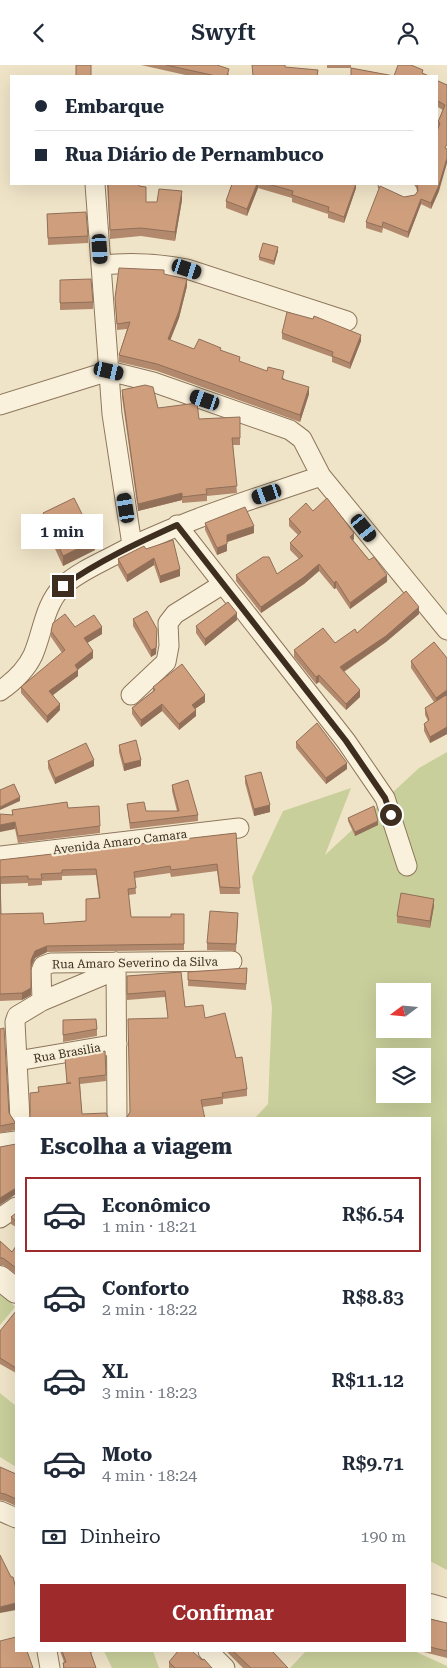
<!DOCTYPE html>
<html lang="pt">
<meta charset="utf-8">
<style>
body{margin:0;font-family:"Roboto Serif",serif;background:#f6f6f7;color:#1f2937;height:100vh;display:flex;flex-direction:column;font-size:19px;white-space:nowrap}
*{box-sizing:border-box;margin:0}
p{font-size:16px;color:#747a83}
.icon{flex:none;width:28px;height:28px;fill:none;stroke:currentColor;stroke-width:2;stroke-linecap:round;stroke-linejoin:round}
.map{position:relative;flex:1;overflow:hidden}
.details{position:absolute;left:15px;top:1052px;width:416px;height:535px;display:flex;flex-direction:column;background:#fff;border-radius:0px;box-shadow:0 5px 20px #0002}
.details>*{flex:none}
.banner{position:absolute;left:10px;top:10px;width:428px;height:110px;border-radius:0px;box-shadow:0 5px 20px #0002;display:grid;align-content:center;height:110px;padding:0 25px;background:#fff}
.needle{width:32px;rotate:254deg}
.controls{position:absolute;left:376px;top:918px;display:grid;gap:10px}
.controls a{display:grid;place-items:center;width:55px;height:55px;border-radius:0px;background:#fff;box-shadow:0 5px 20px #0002;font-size:25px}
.end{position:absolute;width:22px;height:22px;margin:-11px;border:6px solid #3d2e20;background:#fff;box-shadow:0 0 0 2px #fff}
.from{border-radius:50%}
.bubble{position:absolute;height:35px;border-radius:0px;background:#fff;box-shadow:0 5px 20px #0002;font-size:16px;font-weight:600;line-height:35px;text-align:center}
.car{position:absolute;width:15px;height:30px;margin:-15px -8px;border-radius:6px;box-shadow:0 0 4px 1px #0007;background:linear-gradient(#222 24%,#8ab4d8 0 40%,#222 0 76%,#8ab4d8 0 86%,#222 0)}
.banner b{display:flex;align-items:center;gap:18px;height:48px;font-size:19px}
.banner b+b{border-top:1px solid #e0e1e3}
.banner i{width:12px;height:12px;background:#1f2937}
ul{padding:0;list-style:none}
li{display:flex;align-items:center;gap:15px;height:75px;margin:0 10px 8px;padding:0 15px;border:2px solid transparent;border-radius:0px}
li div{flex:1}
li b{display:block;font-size:19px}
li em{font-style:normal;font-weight:600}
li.on{border-color:#9e2a2b}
li>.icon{width:45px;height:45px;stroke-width:1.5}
h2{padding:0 25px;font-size:22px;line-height:60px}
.pay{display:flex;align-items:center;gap:12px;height:55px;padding:0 25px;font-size:19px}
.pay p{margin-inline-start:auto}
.action{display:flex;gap:10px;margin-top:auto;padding:10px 25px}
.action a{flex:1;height:58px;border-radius:0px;background:#9e2a2b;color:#fff;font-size:20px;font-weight:600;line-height:58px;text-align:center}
header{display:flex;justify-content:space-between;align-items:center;height:65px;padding:0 25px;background:#fff;font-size:22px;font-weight:600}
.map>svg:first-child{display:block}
.green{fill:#c9cf9b;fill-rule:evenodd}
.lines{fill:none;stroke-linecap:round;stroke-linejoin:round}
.minor-casing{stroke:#8d765c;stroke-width:21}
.tertiary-casing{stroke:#8d765c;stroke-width:26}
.minor{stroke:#faf1dc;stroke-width:19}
.tertiary{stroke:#faf1dc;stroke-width:24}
.wall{fill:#b2896c;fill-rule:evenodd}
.shaded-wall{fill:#916f58}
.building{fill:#cf9f7d;stroke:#916f58;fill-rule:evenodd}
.route{stroke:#3d2e20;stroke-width:6}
.labels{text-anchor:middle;stroke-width:4.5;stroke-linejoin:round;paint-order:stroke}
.street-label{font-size:12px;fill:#3d2e20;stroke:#f7eed8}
</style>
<header><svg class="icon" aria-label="back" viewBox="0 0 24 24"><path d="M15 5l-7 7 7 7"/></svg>Swyft<svg class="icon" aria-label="person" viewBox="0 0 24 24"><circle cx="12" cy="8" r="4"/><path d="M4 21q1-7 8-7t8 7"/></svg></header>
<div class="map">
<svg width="447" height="1603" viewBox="0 0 447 1603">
<rect width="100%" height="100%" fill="#f0e4c8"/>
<path class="green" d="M447,687v818l-17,-9v-442h-176l14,-15 4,-97 -20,-130 31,-66 68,-23 -26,67 94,-87zM385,926h37v38h-37zM385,991h37v38h-37z
M1,1227l14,15 -15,18v-31z
M0,1328l16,13v61l-16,-10z
M104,1586h49l6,17h-47z
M306,1586h108l33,15v2h-157z"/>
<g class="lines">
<g class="minor-casing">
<path id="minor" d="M95,119l17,230 20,131
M388,119l20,8
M101,200c29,-3 56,-2 86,4l160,52
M0,340l109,-34 44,11 137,48 12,9 19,37 126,154
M177,460l169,216 39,57 22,68
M0,626c13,-9 26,-21 33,-36 10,-23 11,-50 30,-69 12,-11 28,-19 42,-26 68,-37 143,-59 216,-84
M131,630l35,-33 3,-16 -1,-23 7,-9 48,-30
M0,791l239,-28
M116,897l1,157
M42,936l-1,-30 2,-5 8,-3 181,-2
M17,996l100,-17
M20,1054l-5,-97 2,-6 25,-15 74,-31
M0,1078l16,-2
M0,1153l16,-11
M0,1446l16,7
M47,1586l3,17
M208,1586l17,17"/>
</g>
<g class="tertiary-casing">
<path id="tertiary" d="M0,1213l16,13
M430,1541l17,5"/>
</g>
<use href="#minor" class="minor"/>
<use href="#tertiary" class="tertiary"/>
</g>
<path class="wall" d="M141,0h76l12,9 -1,2h-38z
M327,0h24v3l43,8 29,-2 6,2h-78v-8h-24z
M436,15l11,5 -8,106 -8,18 -10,-5 -13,34 -25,-10 -1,5 -16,-5v-6l38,-25 11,-2 2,-3 -1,-7 -2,-1h22l2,-56v-6l5,-12 -7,-4z
M107,119h32v2l7,16h11l25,-2 -7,41 -34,-5 -31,3z
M232,119h124v4l-12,35 -16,-5v-4l-36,-12v-4l-34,-10 -11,28 -21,-8v-7z
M47,149l41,22v7l-40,2z
M278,186l-4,14 -15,-5v-3z
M164,209l23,12 -8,32 -9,22 24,9 27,1 19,12 44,16v1l25,15 -9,28 -143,-51 -38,-9v-7l8,-26 -10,1 -2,-32z
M60,215l33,22v7l-33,1z
M282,268l79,8 -11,28 -18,-7v-5l-50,-18z
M122,325l36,18 41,11 41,19v7h-7l4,48 -30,3v5l-25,2v-3l-44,11 -16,-114z
M313,446l41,28 -1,1 34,42 -37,27 -14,-21 -2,1 -15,-18 -15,13 -43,29 -25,-32v-6l41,-1 22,-15 -9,-9v-7l8,-8 -9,-9v-7z
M43,448l52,37 -32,16 -20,-43z
M205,458l49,10 -27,9v9l-10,4 -12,-25z
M146,484l34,27 -20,7 -6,-18 -27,17 -9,-16v-7z
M419,549l-33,28 -42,30 16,25 -14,13 -27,-28 -3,2 -22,-27v-7l41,-7 22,-10z
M133,554l24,17 -1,18 -5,3 -18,-31z
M237,555l-32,26 -9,-13v-7z
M75,562l27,7 -15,9 6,15 -15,11v7l-25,19 7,15 -13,13 -26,-30v-6l41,-34 -11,-16v-6z
M447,593v76l-17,9 -6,-12v-7l4,-3 -3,-6v-7l9,-6 -23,-34v-7z
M153,622l52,15 -10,7 1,7 -17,14 -17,-19 -21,16 -9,-13v-6l21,-17z
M296,677l51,27 -21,15 -30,-36z
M119,680l22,21 -17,5 -5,-19z
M48,696l46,5 -39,18 -7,-16z
M245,711l25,36 -16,4 -9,-33z
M172,720l26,30v6l-68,8 -3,-25 19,7h31l-5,-20z
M68,743l32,18v7l-82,10 -6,-28v-5z
M348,753l30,7 -23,11 -7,-15z
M236,768l4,61h-20l-3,-23 -46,6 -1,-4 -35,5 1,16 -8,1 3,22h40l13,-3v36l-137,2 -12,6 -4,9v28l-9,5 -22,1v-141zM96,810l3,23 -13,23 -42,3 -43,-10v-30l27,-1v3l14,-1v-4l20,-1v-4z
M434,841l-4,22 -33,-5v-7z
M238,855l-2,31 -29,-1v-7z
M247,903l-1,22 -58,-4v-14z
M181,907l4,35 20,11 31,40 11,31v7l-24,3v5l-97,14 4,-6 38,-94 -3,-21 -38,3v-24z
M63,955l34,9v7l-34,6z
M0,964l9,84 7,10v7h-1l-15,3z
M105,986l1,30 -26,3 2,30 -52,4 8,-26v-5l29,-3 -2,-26z
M16,1148v14l-5,-3v-7z
M0,1176l12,11 4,-6v28l-13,-9h-3z
M16,1246v62l-16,-9v-33z
M0,1402l16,7v32l-11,-5 -5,-1z
M430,1554l17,4v35l-27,-7h10z
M60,1586h35l-4,2 5,15h-33v-5l1,-1z
M226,1586h46l16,17h-45z
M202,1595l10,8h-43v-6z"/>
<path class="shaded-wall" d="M447,93v5l-8,28 -8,18v-6z
M257,119h1v4l-11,28v-7z
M356,119v4l-12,35v-6z
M182,126v9l-7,41v-9z
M421,134v5l-13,34v-6z
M278,182v4l-4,14v-4z
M187,214v7l-8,32 -11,28v-7z
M361,270v6l-11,28v-6z
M309,322v7l-9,28v-7z
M182,428v7l-44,11v-7z
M254,461v7l-27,9v-7z
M354,468v6l-4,4v-6z
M95,475v10l-32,16v-10z
M227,479v7l-10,4v-7z
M154,493v7l-27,17v-7z
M319,499v7l-15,13 -43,29v-6z
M180,504v7l-20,7v-7z
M387,510v7l-37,27v-6z
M336,516v7l-2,1v-6z
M419,542v7l-33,28 -46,32v-7z
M237,548v7l-32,26v-7z
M102,562v7l-18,11v-7z
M157,564l-1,25 -5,3v-7z
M93,586v7l-18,14v-7z
M78,605v6l-29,22v-7z
M319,610v7l-3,2v-7z
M360,625v7l-14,13v-6z
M447,625v7l-11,8v-7z
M205,630v7l-13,9v-6z
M60,639v6l-13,13v-7z
M162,639v7l-21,16v-7z
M196,645v6l-17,14v-6z
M447,662v7l-17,9v-6z
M94,695v6l-39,18v-6z
M141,695v6l-17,5v-7z
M347,698v6l-21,15v-6z
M20,732v4l-20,9v-3z
M270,740v7l-16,4v-7z
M378,756v4l-23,11v-4z
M15,757v7l-15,3v-7z
M434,834v7l-4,22v-7z
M47,881v6l-12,6 -4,9v-7l4,-9z
M31,923v7l-9,5v-7z
M16,1123v6l-16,11v-7z
M16,1538v7l-16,3v-6z"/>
<path class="building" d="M76,0h15v11h-15z
M166,0h51l12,4 -2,7h-11z
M252,0h33v2l33,3 -1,6h-64z
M398,0h13l12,5 -1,3 7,3h-78v-8l43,8z
M436,15l11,5v59l-2,4 2,1v9l-8,27 -8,18 -10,-4 -13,33 -25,-10 -1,5 -16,-5 14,-36 24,11 11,-2 3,-4 -1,-7h19v-50l4,-11 -2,-1 7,-17 -9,-5z
M108,119h31v2l7,1v15h11l2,-13 23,2 -7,41 -34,-4 -31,2z
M232,119h25l-10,25 -21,-8z
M268,119h88l-12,33 -16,-6 1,-4 -37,-12 1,-4z
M86,147l2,24 -40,2 -1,-24z
M263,178l15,4 -4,14 -15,-4z
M119,203l45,2v4l23,5 -8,32 -11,28 26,10 5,-10 22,9 -1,2 20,7 -1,4 28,10 1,-4 16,4 -2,8 27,8 -9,28 -143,-51 -38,-9 11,-33 -13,2 -2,-26z
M91,214l2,23 -33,1v-23z
M287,247l26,7 1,-3 47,19 -11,28 -18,-7 1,-4 -51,-19z
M145,320l8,2 5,21 39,-5 2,16 41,-2v21h-8l5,48 -31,3 1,5 -25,3v-4l-44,11 -16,-114z
M74,433l21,42 -32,16 -20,-43z
M327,433l27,35 -4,4 19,23 5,-3 13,18 -37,28 -14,-22 -2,2 -15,-19 -15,13 -43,30 -25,-32 27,-18h6l8,17 26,-18 -13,-13 11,-11 -12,-13 17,-16 7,8z
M245,442l9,19 -27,9v9l-10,4 -12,-25z
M173,475l7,29 -20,7 -6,-18 -27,17 -9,-16 26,-13 2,3z
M406,526l13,16 -33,29 -46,31 20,23 -14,14 -27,-29 -3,2 -22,-27 29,-22 12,15 20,-14 2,4z
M228,537l9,11 -32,26 -9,-13z
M147,546l10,18 -1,19 -5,2 -18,-31z
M65,549l10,13 19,-12 8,12 -18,11 9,13 -18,14 3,5 -29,21 11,13 -13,12 -26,-29 44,-37 -14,-19 2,-8z
M434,577l13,16v32l-11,8 -25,-37z
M182,599l23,31 -13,10 4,5 -17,14 -17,-20 -21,16 -9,-12 23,-18 -2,-3z
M446,630l1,1v31l-17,10 -6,-13 5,-4 -4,-12z
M317,658l30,40 -21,15 -30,-36z
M136,675l5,20 -17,4 -5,-19z
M86,678l8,17 -39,18 -7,-17z
M261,707l9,33 -16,4 -9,-33z
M188,715l10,35 -68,8 -3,-19 17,-2 2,9h33l-7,-26z
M14,719l6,13 -20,10v-17z
M67,737l1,6 31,-2 1,20 -82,10 -3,-14 -15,3v-11l13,1 -1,-5z
M374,741l4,15 -23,11 -7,-14z
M236,768l4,55 -20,-1 -3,-23 -46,6 -1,-4 -36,6 2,16 -8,1 3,28h40v-3h13v30l-137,2 -12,5 -4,9v28l-9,5 -22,1v-134zM96,804l4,29 -14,1v22l-42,3 -1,-11 -42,1 -1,-37 28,-1v3h14l-1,-5 21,-1v-3z
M401,828l33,6 -4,22 -33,-5z
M210,846l28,2 -2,31 -29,-1z
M247,903l-1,16 -58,-4v-8z
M181,907l4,35 18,-2 2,13 20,-5 11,45 6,-1 5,32 -25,4 1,4 -22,3 4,19h-79l4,-7 -2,-93 40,-1 -3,-27 -38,3v-18z
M96,954l1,10 -34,6v-15z
M4,963l5,85 7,11 -1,-1 -15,3v-97z
M105,986l1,24 -27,3 3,36 24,-1 3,6h-81l2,-1v-25l9,-1 -1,-5 33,-4h-4l-2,-25z
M16,1079v44l-16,10v-51z
M16,1148v8l-5,-4z
M0,1176l12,11 4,-6v22l-13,-10h-3z
M16,1246v57l-16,-10v-27z
M0,1402l16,7v25l-11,-5 -5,-1z
M0,1490l11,22h2l3,12v14l-16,4z
M430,1554l17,4v28l-17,-4z
M16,1572v14h11l6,17h-33v-27z
M62,1586h28l6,17h-32l-1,-5 3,-1z
M178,1586h14l10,9 2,-1 8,9h-37l-6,-6z
M233,1586h39l16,17h-37z"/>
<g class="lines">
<path class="route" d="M63,521c36,-25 74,-43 114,-61l169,216 39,57 6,17"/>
</g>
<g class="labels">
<g class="street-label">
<text transform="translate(120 777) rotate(-7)" y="4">Avenida Amaro Camara</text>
<text transform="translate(135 898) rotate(-1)" y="4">Rua Amaro Severino da Silva</text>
<text transform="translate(67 988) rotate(-10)" y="4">Rua Brasilia</text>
</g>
</g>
</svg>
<div class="controls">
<a><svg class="needle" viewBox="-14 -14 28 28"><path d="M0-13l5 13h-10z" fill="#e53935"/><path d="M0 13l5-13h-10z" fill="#747a83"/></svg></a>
<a><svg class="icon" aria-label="layers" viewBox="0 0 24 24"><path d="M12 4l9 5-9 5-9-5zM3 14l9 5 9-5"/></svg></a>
</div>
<i class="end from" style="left:391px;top:750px"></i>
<i class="end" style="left:63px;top:521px"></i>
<div class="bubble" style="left:21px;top:449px;width:82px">1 min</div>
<i class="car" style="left:100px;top:184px;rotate:176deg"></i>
<i class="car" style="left:187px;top:204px;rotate:108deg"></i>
<i class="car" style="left:109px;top:306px;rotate:103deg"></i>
<i class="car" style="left:205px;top:335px;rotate:289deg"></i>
<i class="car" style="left:267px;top:429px;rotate:251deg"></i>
<i class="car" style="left:126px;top:443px;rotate:351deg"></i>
<i class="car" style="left:364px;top:463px;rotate:141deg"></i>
<div class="banner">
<b><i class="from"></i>Embarque</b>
<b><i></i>Rua Diário de Pernambuco</b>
</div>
<section class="details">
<h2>Escolha a viagem</h2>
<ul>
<li class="on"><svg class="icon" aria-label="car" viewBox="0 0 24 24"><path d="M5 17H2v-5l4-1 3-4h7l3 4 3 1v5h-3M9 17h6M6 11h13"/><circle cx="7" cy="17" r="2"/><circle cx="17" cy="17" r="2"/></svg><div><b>Econômico</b><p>1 min · 18:21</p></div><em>R$6.54</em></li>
<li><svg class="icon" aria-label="car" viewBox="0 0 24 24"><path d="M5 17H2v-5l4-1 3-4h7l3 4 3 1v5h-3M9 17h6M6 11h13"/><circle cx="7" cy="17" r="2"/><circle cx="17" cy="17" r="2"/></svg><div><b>Conforto</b><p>2 min · 18:22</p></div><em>R$8.83</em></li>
<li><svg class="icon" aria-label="car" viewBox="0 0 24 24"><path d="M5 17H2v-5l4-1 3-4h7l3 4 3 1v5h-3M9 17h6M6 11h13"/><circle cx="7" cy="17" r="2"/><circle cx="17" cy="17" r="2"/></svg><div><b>XL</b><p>3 min · 18:23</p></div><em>R$11.12</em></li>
<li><svg class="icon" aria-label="car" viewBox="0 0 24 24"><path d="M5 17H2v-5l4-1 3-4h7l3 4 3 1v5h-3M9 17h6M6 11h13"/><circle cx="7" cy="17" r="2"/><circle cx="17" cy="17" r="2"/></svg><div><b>Moto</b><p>4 min · 18:24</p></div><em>R$9.71</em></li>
</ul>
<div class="pay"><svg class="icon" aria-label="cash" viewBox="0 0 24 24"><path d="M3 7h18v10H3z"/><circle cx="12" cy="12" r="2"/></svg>Dinheiro<p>190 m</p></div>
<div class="action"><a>Confirmar</a></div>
</section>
</div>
